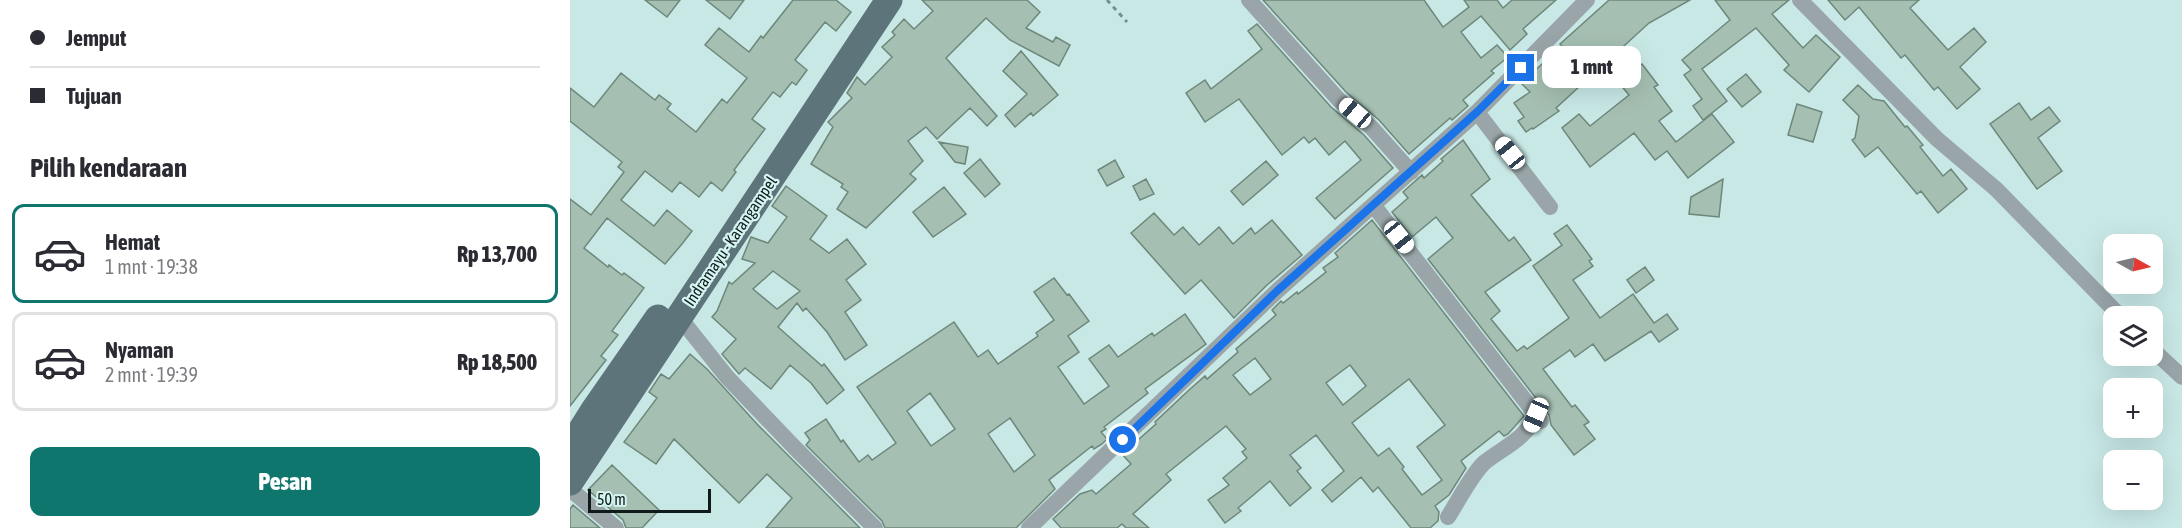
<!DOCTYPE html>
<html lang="id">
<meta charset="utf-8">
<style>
body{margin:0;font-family:"Asap Condensed",sans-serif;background:#f2f2f3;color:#2b2b33;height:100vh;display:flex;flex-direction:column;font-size:22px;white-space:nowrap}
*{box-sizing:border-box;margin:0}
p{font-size:20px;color:#7c7c81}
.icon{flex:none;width:33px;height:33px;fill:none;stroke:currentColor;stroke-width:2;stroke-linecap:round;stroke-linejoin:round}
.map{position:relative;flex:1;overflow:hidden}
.side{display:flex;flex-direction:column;background:#fff;width:570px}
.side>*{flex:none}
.banner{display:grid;align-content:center;height:132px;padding:0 30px;background:#fff}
.needle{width:39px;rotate:98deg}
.fabs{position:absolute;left:1533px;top:234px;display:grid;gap:12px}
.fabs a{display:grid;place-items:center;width:60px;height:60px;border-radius:12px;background:#fff;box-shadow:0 6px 24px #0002;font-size:30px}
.scale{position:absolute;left:18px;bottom:15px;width:123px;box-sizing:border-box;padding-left:6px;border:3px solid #0f1b1b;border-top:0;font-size:16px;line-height:21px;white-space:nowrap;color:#0f1b1b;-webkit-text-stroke:4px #d5f5f3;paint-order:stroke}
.end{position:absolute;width:27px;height:27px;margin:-14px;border:8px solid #1a73e8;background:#fff;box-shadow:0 0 0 3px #fff}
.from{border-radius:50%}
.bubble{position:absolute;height:42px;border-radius:12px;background:#fff;box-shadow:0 6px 24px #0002;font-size:20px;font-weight:800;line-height:42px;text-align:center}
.car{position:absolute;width:18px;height:36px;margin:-18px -9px;border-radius:8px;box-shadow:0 0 4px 2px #0007;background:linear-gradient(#fff 24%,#345 0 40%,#fff 0 76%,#345 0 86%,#fff 0)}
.banner b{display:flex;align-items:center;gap:21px;height:57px;font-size:22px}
.banner b+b{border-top:2px solid #e1e1e2}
.banner i{width:15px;height:15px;background:#2b2b33}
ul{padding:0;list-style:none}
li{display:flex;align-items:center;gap:18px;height:99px;margin:0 12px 9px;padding:0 18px;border:3px solid #e1e1e2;border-radius:12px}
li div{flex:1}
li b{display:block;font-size:22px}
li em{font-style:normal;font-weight:800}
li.on{border-color:#0f766e}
li>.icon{width:54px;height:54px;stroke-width:1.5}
h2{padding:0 30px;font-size:27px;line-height:72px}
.cta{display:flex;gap:12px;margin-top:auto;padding:12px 30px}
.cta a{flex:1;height:69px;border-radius:12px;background:#0f766e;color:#fff;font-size:24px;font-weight:800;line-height:69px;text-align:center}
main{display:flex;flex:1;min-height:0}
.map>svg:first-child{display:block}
.building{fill:#a5bfb2;stroke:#6e877b;stroke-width:1.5;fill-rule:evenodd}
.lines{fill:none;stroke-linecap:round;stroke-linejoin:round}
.path{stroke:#788f8e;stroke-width:3;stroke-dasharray:4.5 4.5;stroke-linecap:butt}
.minor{stroke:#99a5a9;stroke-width:16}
.primary{stroke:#5d747b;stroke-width:27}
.route{stroke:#1a73e8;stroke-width:8}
.labels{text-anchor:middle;stroke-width:4.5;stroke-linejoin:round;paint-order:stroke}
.street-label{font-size:16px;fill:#0f1b1b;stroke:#d5f5f3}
</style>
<main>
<section class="side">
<div class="banner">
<b><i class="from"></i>Jemput</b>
<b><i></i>Tujuan</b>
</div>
<h2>Pilih kendaraan</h2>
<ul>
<li class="on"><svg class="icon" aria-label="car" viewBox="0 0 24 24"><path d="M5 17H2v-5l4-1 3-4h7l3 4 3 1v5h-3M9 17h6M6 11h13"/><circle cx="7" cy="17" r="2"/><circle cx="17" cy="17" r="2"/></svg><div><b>Hemat</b><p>1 mnt · 19:38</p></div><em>Rp 13,700</em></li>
<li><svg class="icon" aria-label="car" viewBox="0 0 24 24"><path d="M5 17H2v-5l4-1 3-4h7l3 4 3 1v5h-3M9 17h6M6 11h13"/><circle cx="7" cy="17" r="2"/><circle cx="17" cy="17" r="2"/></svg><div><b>Nyaman</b><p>2 mnt · 19:39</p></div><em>Rp 18,500</em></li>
</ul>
<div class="cta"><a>Pesan</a></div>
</section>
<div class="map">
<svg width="1612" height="528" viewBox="0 0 1612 528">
<rect width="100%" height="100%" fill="#c8e8e6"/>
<path class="building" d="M75,0h35l-13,17z
M136,0h38l-14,19z
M223,0h43l15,12 -15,19 -11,-9 -30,38 12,10 -11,15 -4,-3 -12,15 -7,-5 -21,27 13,10 -31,41 2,2 -14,19 -11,-9 -12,15 -19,-15 -8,10 -27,-21 -24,29 33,26 13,-16 25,21 -10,13 -17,20 -58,-46 -23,30 24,19 1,-2 13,10 2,-2 20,15 -32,43 6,4 -17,21 5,4 -36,46v-207l21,16 33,-43 -6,-5 4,-5 -52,-41v-33l24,19 27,-34 34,27 4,-5 12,9 -4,5 29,23 26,-33 5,4 20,-25 -42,-33 14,-17 30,24 12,-16 2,2z
M352,0h105l13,12 -14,16 27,14 3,-5 14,8 -11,21 -49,-26 -24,-22 -40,40 51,58 -10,10 -17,-18 -33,31 -11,-12 -18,14 15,20 -13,13 6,5 -50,49 -29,-19 11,-17 -7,-5 2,-3 -32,-20 22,-37 -5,-5 24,-24 -5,-5 10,-16 8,8 27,-28 -10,-10 13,-12 -3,-3 12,-13 10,10 19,-18z
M693,0h161l19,27 26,-20 -5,-7h33l6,8 9,-8h44l-33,29 4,5 -17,16 -29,-34 -20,16 20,26 16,-13 11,12 -17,14 3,2 -31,27 5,6 -16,14 -2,-2 -41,36 -30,-34 -33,-28z
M1039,0h81l-41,23 -93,85 3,3 -26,18 -1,-1 -6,4 -8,-11 6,-4 -10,-14 16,-11 -9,-9 41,-37 -2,-2z
M1145,0h74l-17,14 31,34 13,-13 24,22 -31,35 -25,-22 5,-5 -33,-37 -54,41 25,32 -24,19 -10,-14 9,-7 -18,-24 7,-5 -9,-10 48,-40z
M1258,0h91l-9,8 38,42 26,-22 12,14 -26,25 20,22 -23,20 -19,-22 -4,3 -29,-35 -4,3 -42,-51 -14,13z
M687,24l74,83 33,28 29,33 -58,51 -19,-21 45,-38 -16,-19 -16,14 -14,-17 -6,5 -5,-6 -22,18 -43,-56 -34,23 -19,-29 19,-13 6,9 51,-40 -14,-18z
M451,51l37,44 -25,21 -2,-3 -16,14 -10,-12 22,-21 -24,-23z
M1072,64l16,21 -4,2 18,24 -13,10 17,21 36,-28 22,28 -46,36 -21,-27 -12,9 -21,-27 -44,34 -28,-39 17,-14 11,12 39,-31 -10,-12z
M1176,74l15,18 -19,15 -15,-18z
M1288,85l15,14 11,2 21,26 2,-1 16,19 -3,2 23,29 8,-7 16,20 -29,24 -17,-22 -4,3 -39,-47 -13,10 -13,-17 3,-2 4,-22 -16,-16z
M1449,103l12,17 18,-13 11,14 -22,17 24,33 -25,18 -47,-65z
M1227,104l25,8 -9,30 -25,-7z
M893,140l27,39 -19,16 38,46 5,-4 17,23 -46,32 15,19 -9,8 26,32 7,-5 3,3 42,-31 -36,-52 29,-21 -8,-11 13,-9 25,34 -3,2 4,5 -20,14 27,38 33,-24 21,29 13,-9 11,15 -19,13 -8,-11 -46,30 -12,-17 -18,13 -5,-7 -27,19 29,38 3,-2 14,17 -5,3 11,14 -21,16 -23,-30 -2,-10 -121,-156 25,-21 -17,-21 -24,20 -20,-25 16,-14 -5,-6 19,-17 2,3 19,-17 -2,-2z
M369,142l29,5 -3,17 -10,-2z
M410,159l20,25 -15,13 -21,-24z
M545,160l9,17 -17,9 -9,-16z
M696,161l12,14 -35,30 -12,-14z
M576,179l8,15 -14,6 -7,-14z
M1153,179l-4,38 -30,-3 2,-17z
M216,186l41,30 -17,23 19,14 18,-14 19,25 -20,16 15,20 -16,12 22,33 -22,15 -18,-28 -21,-24 -3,3 -6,-8 -19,24 44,39 2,-2 20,26 -17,14 -16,-21 -21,-18 -19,24 -26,-21 -6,6 -17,-20 14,-15 -24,-22 5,-6 12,-29 3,2 23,-21 -13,-4 9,-22 17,6 19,-26 -15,-11zM203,271l27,20 -23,18 -24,-20z
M374,187l22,27 -33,23 -20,-25z
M584,213l20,22 9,-8 16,18 20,-18 14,17 18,-16 4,6 17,-14 30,35 -35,30 -33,33 -33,-38 -16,14 -54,-61z
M802,220l152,196 -16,18 -4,2 -5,-5 -38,30 5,7 -17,27 -14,11 4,6 -1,9 -8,7h-19l-33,-41 -5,5 -12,-15 -29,25 -10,-12 22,-19 -28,-36 -26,20 11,13 -4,3 14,17 -21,18 -20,-25 -32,27 3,3 -16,12 -17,-23 21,-15 -6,-7 24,-20 -5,-6 4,-3 -20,-23 -60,48 5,6 -38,34 16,14h-23l-4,-4 -5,4h-56l-8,-9 27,-25 12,-4 4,4 35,-30 -9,-10 34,-30 -1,-2 34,-32 16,-14 2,3 31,-27 -2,-3 40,-34 -4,-5 9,-9 2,2 14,-11 1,2 28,-22 -3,-4 15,-11 -3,-4zM685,358l16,21 -21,16 -17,-20zM780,365l16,21 -23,19 -17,-22zM839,379l36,46 -28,22 25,33 -20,15 -20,-26 2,-2 -15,-19 -11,8 -26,-33z
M1075,267l9,13 -18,13 -9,-13z
M484,278l13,17 2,-1 20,27 -21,15 11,16 -21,15 26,37 25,-18 -20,-27 20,-14 9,12 34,-24 2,3 31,-22 21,30 -61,45 3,4 -44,34 2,2 -5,3 6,7 -5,5 -8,5 -2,-3 -43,34 6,9 -39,39h-131l-3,-7 -76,-76 4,-5 -5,-7 21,-14 15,23 2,-2 16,22 9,-7 4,5 24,-17 -39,-56 97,-65 24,35 10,-7 10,14 40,-28 -2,-3 18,-13 -20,-28zM360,393l25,36 -24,17 -24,-35zM440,418l25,37 -21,17 -26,-38z
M120,354l17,15 50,55 103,104h-94l26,-30 -23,-22 -2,-2 -28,29 -65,-64 -18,25 -32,-22 33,-44 -8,-6 12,-18 8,5z
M42,465l47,45 -17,18h-16l-3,-8 -35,-30z
M3,505l27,23h-30v-19z"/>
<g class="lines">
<path class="path" d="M537,0l20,22"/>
<path class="minor" d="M679,0l90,100 32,27 40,45
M1230,0l137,139 59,50 124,127
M907,112l73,95
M804,206l167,215
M110,318l47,59 68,71 80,80
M1582,349l30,28
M0,489l46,39
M878,517c9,-14 25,-45 37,-55 19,-15 41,-23 51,-47
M459,528l248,-237 200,-179 110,-112"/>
<path class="primary" d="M0,448l24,-38 64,-92
M0,482l319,-482"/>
</g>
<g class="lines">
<path class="route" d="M553,440l154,-149 200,-179 44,-44"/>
</g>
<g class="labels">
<g class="street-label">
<text transform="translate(160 241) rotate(-56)" y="6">Indramayu - Karangampel</text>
</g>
</g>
</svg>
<div class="fabs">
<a><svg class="needle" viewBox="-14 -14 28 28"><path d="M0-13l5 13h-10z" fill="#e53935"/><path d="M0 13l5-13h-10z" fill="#7c7c81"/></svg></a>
<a><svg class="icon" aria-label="layers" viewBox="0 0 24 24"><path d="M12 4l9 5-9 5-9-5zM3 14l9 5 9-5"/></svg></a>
<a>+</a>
<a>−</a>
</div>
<div class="scale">50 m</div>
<i class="end from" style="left:553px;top:440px"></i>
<i class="end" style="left:951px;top:68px"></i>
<div class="bubble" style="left:972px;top:46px;width:99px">1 mnt</div>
<i class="car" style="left:785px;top:113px;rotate:310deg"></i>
<i class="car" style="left:940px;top:153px;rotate:321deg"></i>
<i class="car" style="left:829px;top:237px;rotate:141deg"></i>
<i class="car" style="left:966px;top:415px;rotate:203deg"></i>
</div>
</main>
